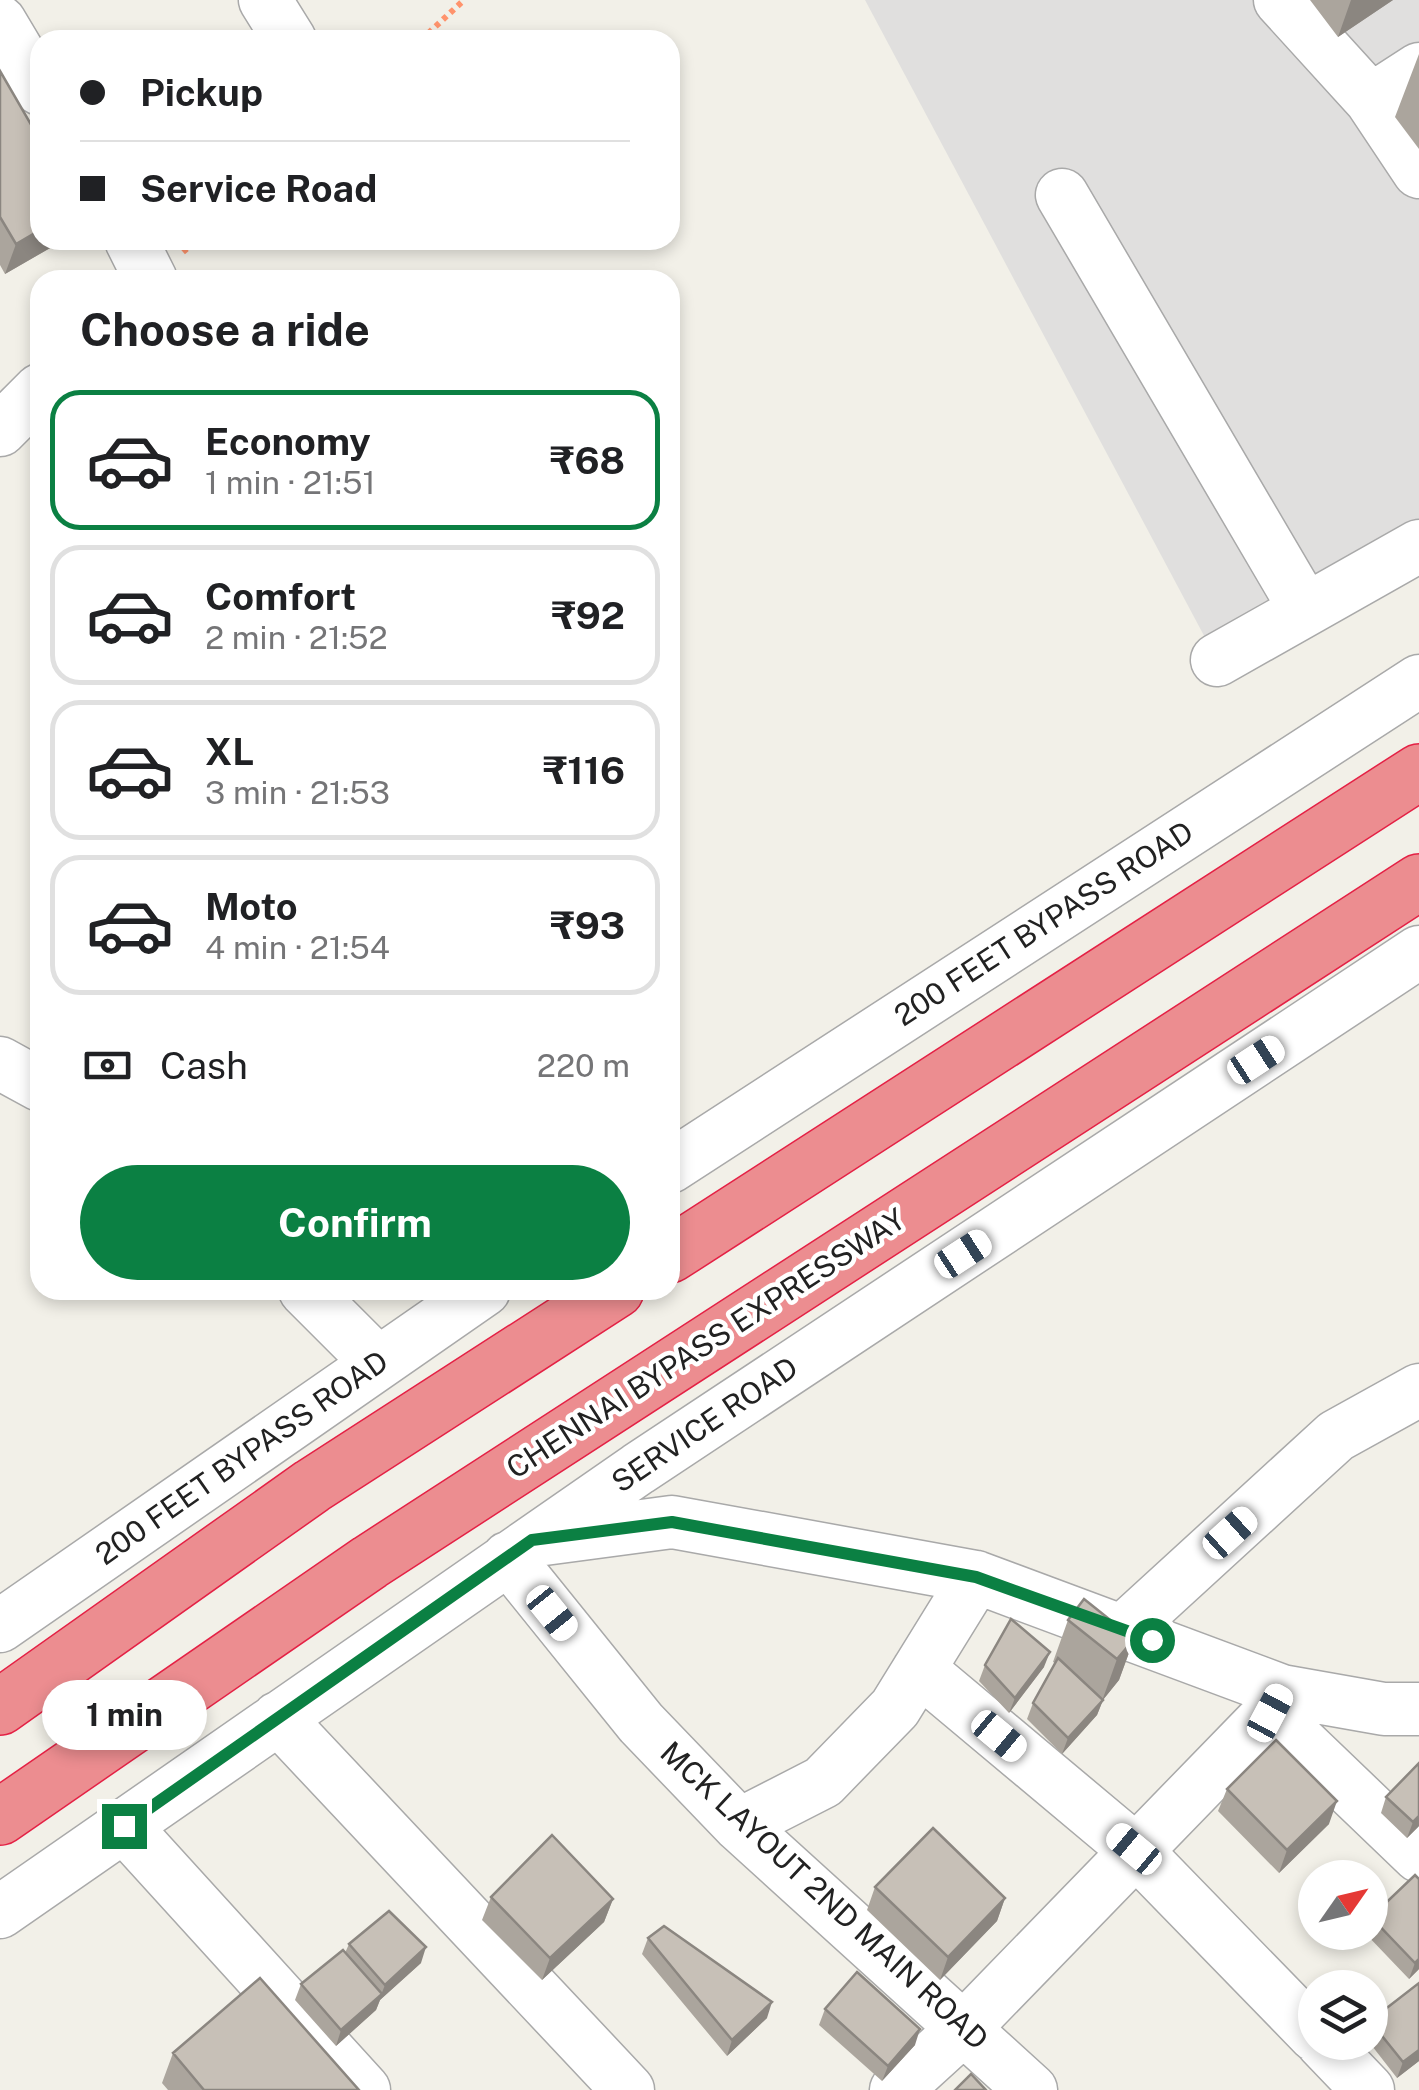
<!DOCTYPE html>
<meta charset="utf-8">
<style>
body{margin:0;font-family:"Public Sans",sans-serif;background:#f6f6f6;color:#202124;height:100vh;display:flex;flex-direction:column;font-size:38px;white-space:nowrap}
*{box-sizing:border-box;margin:0}
p{font-size:32px;color:#757577}
.icon{flex:none;width:55px;height:55px;fill:none;stroke:currentColor;stroke-width:2;stroke-linecap:round;stroke-linejoin:round}
.map{position:relative;flex:1;overflow:hidden}
.sheet{position:absolute;left:30px;top:270px;width:650px;height:1030px;display:flex;flex-direction:column;background:#fff;border-radius:30px;box-shadow:0 5px 15px #0003}
.sheet>*{flex:none}
.guide{position:absolute;left:30px;top:30px;width:650px;height:220px;border-radius:30px;box-shadow:0 5px 15px #0003;display:grid;align-content:center;height:220px;padding:0 50px;background:#fff}
.needle{width:65px;rotate:56deg}
.tools{position:absolute;left:1298px;top:1860px;display:grid;gap:20px}
.tools a{display:grid;place-items:center;width:90px;height:90px;border-radius:50%;background:#fff;box-shadow:0 5px 15px #0003;font-size:50px}
.end{position:absolute;width:45px;height:45px;margin:-22px;border:12px solid #0b8043;background:#fff;box-shadow:0 0 0 5px #fff}
.from{border-radius:50%}
.bubble{position:absolute;height:70px;border-radius:35px;background:#fff;box-shadow:0 5px 15px #0003;font-size:32px;font-weight:700;line-height:70px;text-align:center}
.car{position:absolute;width:30px;height:60px;margin:-30px -15px;border-radius:12px;box-shadow:0 0 8px 2px #0007;background:linear-gradient(#fff 24%,#345 0 40%,#fff 0 76%,#345 0 86%,#fff 0)}
.guide b{display:flex;align-items:center;gap:35px;height:95px;font-size:38px}
.guide b+b{border-top:2px solid #e0e0e0}
.guide i{width:25px;height:25px;background:#202124}
ul{padding:0;list-style:none}
li{display:flex;align-items:center;gap:30px;height:140px;margin:0 20px 15px;padding:0 30px;border:5px solid #e0e0e0;border-radius:30px}
li div{flex:1}
li b{display:block;font-size:38px}
li em{font-style:normal;font-weight:700}
li.selected{border-color:#0b8043}
li>.icon{width:90px;height:90px;stroke-width:1.5}
h2{padding:0 50px;font-size:45px;line-height:120px}
.pay{display:flex;align-items:center;gap:25px;height:110px;padding:0 50px;font-size:38px}
.pay p{margin-inline-start:auto}
.primary-button{display:flex;gap:20px;margin-top:auto;padding:20px 50px}
.primary-button a{flex:1;height:115px;border-radius:60px;background:#0b8043;color:#fff;font-size:40px;font-weight:700;line-height:115px;text-align:center}
.map>svg:first-child{display:block}
.residential{fill:#e0dfde}
.lines{fill:none;stroke-linecap:round;stroke-linejoin:round}
.minor-casing{stroke:#a9a9a9;stroke-width:55}
.highway-casing{stroke:#e42145;stroke-width:58}
.path{stroke:#ff936c;stroke-width:6;stroke-dasharray:5 5;stroke-linecap:butt}
.minor{stroke:#fff;stroke-width:52}
.highway{stroke:#ec8d90;stroke-width:55}
.wall{fill:#aba59d}
.shaded-wall{fill:#8b8680}
.building{fill:#c7c0b7;stroke:#8b8680;stroke-width:2.5}
.route{stroke:#0b8043;stroke-width:12}
.labels{text-anchor:middle;stroke-width:9;stroke-linejoin:round;paint-order:stroke}
.street-label{font-size:30px;fill:#222;stroke:#fff}
</style>
<div class="map">
<svg width="1419" height="2090" viewBox="0 0 1419 2090">
<rect width="100%" height="100%" fill="#f2f0e8"/>
<path class="residential" d="M865,0h554v567l-202,93z"/>
<g class="lines">
<g class="minor-casing">
<path id="minor" d="M265,0l25,40
M1280,0l91,100 48,72
M0,22l40,67
M1371,100l48,-31
M1062,195l243,414
M131,240l20,40
M0,430l40,-40
M1217,660l202,-114
M0,1063l40,22
M670,1167l749,-486
M305,1290l60,60 7,17
M544,1539l128,-17 304,55 306,114 102,18h35
M508,1558l133,165 98,102 292,265
M0,1626l484,-336
M1124,1630l212,-194 83,-46
M919,1669l215,180 181,186
M1270,1713l149,143
M278,1718l350,372
M739,1825l84,-43 72,-74 81,-131
M124,1826l240,264
M0,1912l638,-443 781,-517
M1322,2042l46,48
M896,2090l67,-61 307,-316 12,-22"/>
</g>
<g class="highway-casing">
<path id="highway" d="M670,1255l749,-483
M0,1707l312,-221 304,-196
M0,1817l370,-255 1049,-680"/>
</g>
<path class="path" d="M421,40l43,-40
M183,252l14,-12"/>
<use href="#minor" class="minor"/>
<use href="#highway" class="highway"/>
</g>
<path class="wall" d="M1310,0h83l-55,37z
M1419,54v95l-24,-32z
M0,71l40,169h24l-59,34 -5,-9z
M1068,1620l66,19 -15,41 -16,20 -6,15 -35,39 -35,-35 6,-16 22,-40 -2,-1z
M985,1665l59,2 -35,46 -30,-32z
M1419,1763v63l-12,12 -26,-25 5,-16z
M1227,1789l102,35 -50,49 -61,-62z
M1419,1879v90l-10,10 -44,-46 5,-1 1,-15z
M875,1887l130,11 -8,23 -57,59 -73,-70z
M491,1897l122,2 -9,23 -62,58 -60,-60z
M648,1938l119,80 -40,38 -85,-102z
M349,1944l72,19 -41,37 -4,10 -40,36 -41,-46 6,-16 44,-31z
M1419,1983v78l-22,17 -28,-36 1,-21z
M825,2009l90,36 -33,36 -63,-56z
M173,2053l186,37h-191l-6,-7z"/>
<path class="shaded-wall" d="M1351,0h42l-55,37z
M40,230v10h24l-59,34 11,-30z
M1134,1639l-15,41 -17,21 15,-42z
M1050,1652l-6,15 -35,46 6,-15z
M1103,1700l-6,15 -35,39 6,-16z
M1337,1801l-8,23 -50,49 8,-23z
M1419,1816v10l-12,12 6,-16z
M1005,1898l-8,23 -57,59 8,-23z
M613,1899l-9,23 -62,58 8,-22z
M426,1947l-5,16 -41,37 -4,10 -40,36 5,-16 40,-35 4,-10z
M1419,1959v10l-10,10 6,-16z
M772,2002l-5,16 -40,38 5,-16z
M920,2029l-5,16 -33,36 6,-15z
M1419,2050v11l-22,17 6,-16z"/>
<path class="building" d="M0,71l40,69v90l-24,14 -16,-27z
M1084,1599l50,40 -17,20 -49,-39z
M1011,1619l39,33 -35,46 -30,-33z
M1058,1658l45,42 -35,38 -35,-35z
M1276,1740l61,61 -50,49 -60,-61z
M1419,1763v53l-6,6 -27,-25z
M933,1828l72,70 -57,59 -73,-70z
M552,1835l61,64 -63,59 -59,-61z
M1415,1875l4,4v80l-4,4 -44,-46z
M389,1911l37,36 -41,38 -36,-41z
M664,1926l108,76 -40,38 -84,-102z
M343,1950l39,44 -41,36 -40,-46z
M857,1972l63,57 -32,37 -63,-57z
M260,1978l99,112h-155l-31,-37z
M1419,1983v67l-16,12 -33,-41z
M971,2074l15,16h-31z"/>
<g class="lines">
<path class="route" d="M124,1826l408,-286 140,-18 304,55 176,63"/>
</g>
<g class="labels">
<g class="street-label">
<text transform="translate(1044 924) rotate(-33)" y="10">200 FEET BYPASS ROAD</text>
<text transform="translate(706 1344) rotate(-33)" y="10">CHENNAI BYPASS EXPRESSWAY</text>
<text transform="translate(705 1425) rotate(-34)" y="10">SERVICE ROAD</text>
<text transform="translate(242 1458) rotate(-35)" y="10">200 FEET BYPASS ROAD</text>
<text transform="translate(824 1896) rotate(43)" y="10">MCK LAYOUT 2ND MAIN ROAD</text>
</g>
</g>
</svg>
<div class="tools">
<a><svg class="needle" viewBox="-14 -14 28 28"><path d="M0-13l5 13h-10z" fill="#e53935"/><path d="M0 13l5-13h-10z" fill="#757577"/></svg></a>
<a><svg class="icon" aria-label="layers" viewBox="0 0 24 24"><path d="M12 4l9 5-9 5-9-5zM3 14l9 5 9-5"/></svg></a>
</div>
<i class="end from" style="left:1152px;top:1640px"></i>
<i class="end" style="left:124px;top:1826px"></i>
<div class="bubble" style="left:42px;top:1680px;width:165px">1 min</div>
<i class="car" style="left:1256px;top:1060px;rotate:57deg"></i>
<i class="car" style="left:963px;top:1254px;rotate:57deg"></i>
<i class="car" style="left:1230px;top:1533px;rotate:48deg"></i>
<i class="car" style="left:552px;top:1613px;rotate:141deg"></i>
<i class="car" style="left:1270px;top:1713px;rotate:28deg"></i>
<i class="car" style="left:999px;top:1736px;rotate:130deg"></i>
<i class="car" style="left:1134px;top:1849px;rotate:310deg"></i>
<div class="guide">
<b><i class="from"></i>Pickup</b>
<b><i></i>Service Road</b>
</div>
<section class="sheet">
<h2>Choose a ride</h2>
<ul>
<li class="selected"><svg class="icon" aria-label="car" viewBox="0 0 24 24"><path d="M5 17H2v-5l4-1 3-4h7l3 4 3 1v5h-3M9 17h6M6 11h13"/><circle cx="7" cy="17" r="2"/><circle cx="17" cy="17" r="2"/></svg><div><b>Economy</b><p>1 min · 21:51</p></div><em>₹68</em></li>
<li><svg class="icon" aria-label="car" viewBox="0 0 24 24"><path d="M5 17H2v-5l4-1 3-4h7l3 4 3 1v5h-3M9 17h6M6 11h13"/><circle cx="7" cy="17" r="2"/><circle cx="17" cy="17" r="2"/></svg><div><b>Comfort</b><p>2 min · 21:52</p></div><em>₹92</em></li>
<li><svg class="icon" aria-label="car" viewBox="0 0 24 24"><path d="M5 17H2v-5l4-1 3-4h7l3 4 3 1v5h-3M9 17h6M6 11h13"/><circle cx="7" cy="17" r="2"/><circle cx="17" cy="17" r="2"/></svg><div><b>XL</b><p>3 min · 21:53</p></div><em>₹116</em></li>
<li><svg class="icon" aria-label="car" viewBox="0 0 24 24"><path d="M5 17H2v-5l4-1 3-4h7l3 4 3 1v5h-3M9 17h6M6 11h13"/><circle cx="7" cy="17" r="2"/><circle cx="17" cy="17" r="2"/></svg><div><b>Moto</b><p>4 min · 21:54</p></div><em>₹93</em></li>
</ul>
<div class="pay"><svg class="icon" aria-label="cash" viewBox="0 0 24 24"><path d="M3 7h18v10H3z"/><circle cx="12" cy="12" r="2"/></svg>Cash<p>220 m</p></div>
<div class="primary-button"><a>Confirm</a></div>
</section>
</div>
